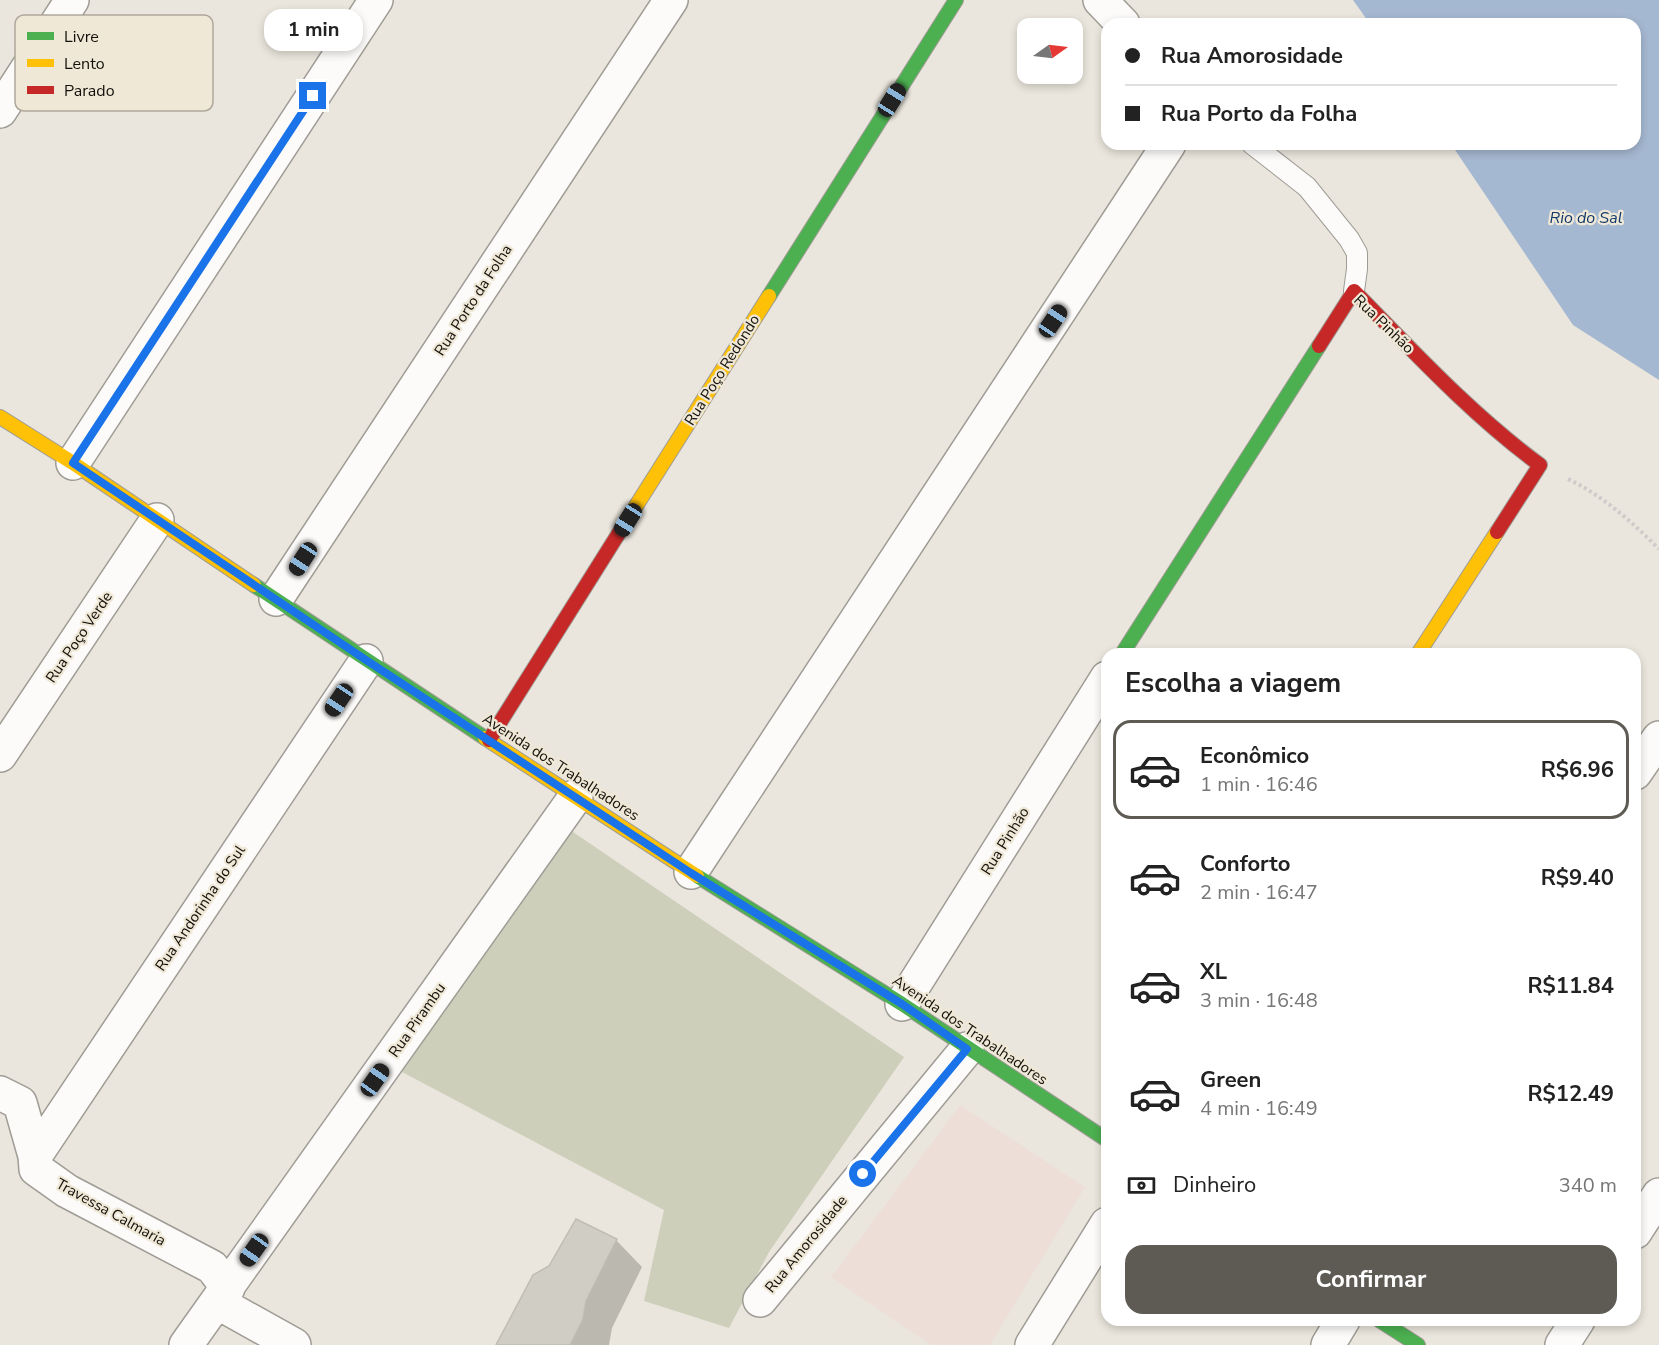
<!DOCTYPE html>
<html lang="pt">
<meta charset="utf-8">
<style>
body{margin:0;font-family:"Nunito Sans",sans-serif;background:#f6f6f6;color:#222;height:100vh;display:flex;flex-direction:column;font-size:22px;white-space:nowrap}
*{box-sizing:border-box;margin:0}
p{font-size:20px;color:#767676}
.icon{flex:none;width:33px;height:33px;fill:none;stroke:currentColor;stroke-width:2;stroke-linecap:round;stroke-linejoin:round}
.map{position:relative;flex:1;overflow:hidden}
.drawer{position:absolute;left:1101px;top:648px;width:540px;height:678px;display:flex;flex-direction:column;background:#fff;border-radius:18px;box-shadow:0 3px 9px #0003}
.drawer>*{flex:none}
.guide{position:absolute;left:1101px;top:18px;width:540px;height:132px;border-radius:18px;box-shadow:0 3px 9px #0003;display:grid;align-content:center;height:132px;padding:0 24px;background:#fff}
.needle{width:39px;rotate:76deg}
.buttons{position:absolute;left:1017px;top:18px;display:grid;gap:12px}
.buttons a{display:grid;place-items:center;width:66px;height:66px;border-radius:12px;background:#fff;box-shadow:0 3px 9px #0003;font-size:30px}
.end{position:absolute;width:27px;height:27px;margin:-14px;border:8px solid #1a73e8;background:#fff;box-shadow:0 0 0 3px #fff}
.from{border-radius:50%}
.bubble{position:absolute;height:42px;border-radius:18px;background:#fff;box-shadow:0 3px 9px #0003;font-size:20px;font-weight:700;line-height:42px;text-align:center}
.car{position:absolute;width:18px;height:36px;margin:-18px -9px;border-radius:8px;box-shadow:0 0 4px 2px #0007;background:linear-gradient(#222 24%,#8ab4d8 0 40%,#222 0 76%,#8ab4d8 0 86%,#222 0)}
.guide b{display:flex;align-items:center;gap:21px;height:57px;font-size:22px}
.guide b+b{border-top:2px solid #e0e0e0}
.guide i{width:15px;height:15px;background:#222}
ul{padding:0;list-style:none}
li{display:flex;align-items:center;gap:18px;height:99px;margin:0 12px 9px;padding:0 12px;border:3px solid transparent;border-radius:18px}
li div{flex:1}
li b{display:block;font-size:22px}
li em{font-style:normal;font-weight:700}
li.selected{border-color:#5e5b54}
li>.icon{width:54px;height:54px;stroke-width:1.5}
h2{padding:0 24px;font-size:27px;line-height:72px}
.pay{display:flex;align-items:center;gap:15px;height:66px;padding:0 24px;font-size:22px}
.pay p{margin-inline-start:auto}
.cta{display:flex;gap:12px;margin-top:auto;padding:12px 24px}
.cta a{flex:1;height:69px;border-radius:18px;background:#5e5b54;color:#fff;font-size:24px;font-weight:700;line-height:69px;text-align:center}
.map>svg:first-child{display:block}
.education{fill:#eeded8}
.green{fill:#cdcfbb}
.water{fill:#a5b8d1}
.shadow{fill:#0003}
.building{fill:#d0cdc5;stroke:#bfbcb4;stroke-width:1.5}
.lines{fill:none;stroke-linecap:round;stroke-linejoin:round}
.lane-casing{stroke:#9f9c95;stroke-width:22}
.street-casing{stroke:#9f9c95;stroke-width:36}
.fast-casing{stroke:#9f9c95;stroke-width:16}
.slow-casing{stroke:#9f9c95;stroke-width:16}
.jam-casing{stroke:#9f9c95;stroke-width:16}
.path{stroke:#ceccca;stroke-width:4;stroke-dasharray:3 3;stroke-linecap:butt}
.lane{stroke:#fcfbfa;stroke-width:20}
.street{stroke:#fcfbfa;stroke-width:33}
.fast{stroke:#4caf50;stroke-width:14}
.slow{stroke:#ffc107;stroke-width:14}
.jam{stroke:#c62828;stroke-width:14}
.route{stroke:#1a73e8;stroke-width:8}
.labels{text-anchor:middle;stroke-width:4.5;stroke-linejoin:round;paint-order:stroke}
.street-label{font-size:15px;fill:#13100b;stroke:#f0e8d7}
.water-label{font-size:16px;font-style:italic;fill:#10396a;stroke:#f0e8d7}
.key{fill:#f0e8d7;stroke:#aea79a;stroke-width:1.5}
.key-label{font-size:16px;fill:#13100b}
</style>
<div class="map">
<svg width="1659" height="1345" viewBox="0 0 1659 1345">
<rect width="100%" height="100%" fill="#eae6dd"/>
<path class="education" d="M960,1105l125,82 -95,158h-59l-100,-68z"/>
<path class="green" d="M570,830l334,227 -135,195 -40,76 -85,-27 20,-91 -262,-138z"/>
<path class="water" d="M1353,0h306v380l-86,-55 -122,-181h184v-120h-265z"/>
<path class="shadow" d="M616,1240l26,27 -30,61 -3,17h-111l52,-78z"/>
<path class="building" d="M576,1219l41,20 -31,62 -3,18 -13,26h-74l37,-70 16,-9z"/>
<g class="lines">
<g class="lane-casing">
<path id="lane" d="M1252,144l55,43 42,52 8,14v16l-3,22"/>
</g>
<g class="street-casing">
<path id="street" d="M1100,0l23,24
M0,111l72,-111
M73,463l303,-463
M276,599l395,-599
M0,755l157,-235
M1635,773l24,-35
M691,872l478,-728
M902,1004l205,-326
M0,1093l20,10 15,53 1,13 31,22 145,76 16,21
M35,1156l331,-495
M1635,1232l24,-37
M760,1300l207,-251
M217,1302l77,43
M186,1345l390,-549
M1032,1345l75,-121
M1328,1345l15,-25
M1562,1345l16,-25"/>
</g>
<g class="fast-casing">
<path id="fast" d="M769,296l187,-296
M254,585l231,153
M1122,654l197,-308
M697,876l205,128 205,136
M1379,1320l39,25"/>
</g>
<g class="slow-casing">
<path id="slow" d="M0,417l73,46 181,122
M629,517l140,-221
M1418,654l79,-122
M485,738l212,138"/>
</g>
<g class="jam-casing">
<path id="jam" d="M1319,346l35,-55c60,61 117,123 186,174l-43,67
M489,740l140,-223"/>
</g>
<path class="path" d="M1568,479c35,17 63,42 91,70"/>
<use href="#lane" class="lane"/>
<use href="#street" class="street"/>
<use href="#fast" class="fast"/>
<use href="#slow" class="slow"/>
<use href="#jam" class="jam"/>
</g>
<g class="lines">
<path class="route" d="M313,96l-240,367 293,197 325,213 211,131 65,45 -104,125"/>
</g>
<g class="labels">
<g class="street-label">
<text transform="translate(473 300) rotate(-57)" y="5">Rua Porto da Folha</text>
<text transform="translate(1384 324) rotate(44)" y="5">Rua Pinhão</text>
<text transform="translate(722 370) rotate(-58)" y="5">Rua Poço Redondo</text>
<text transform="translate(79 637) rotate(-56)" y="5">Rua Poço Verde</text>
<text transform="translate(561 767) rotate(33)" y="5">Avenida dos Trabalhadores</text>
<text transform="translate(1005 841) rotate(-58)" y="5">Rua Pinhão</text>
<text transform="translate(200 908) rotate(-56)" y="5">Rua Andorinha do Sul</text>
<text transform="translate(417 1020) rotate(-55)" y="5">Rua Pirambu</text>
<text transform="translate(970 1030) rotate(34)" y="5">Avenida dos Trabalhadores</text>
<text transform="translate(111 1212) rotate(29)" y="5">Travessa Calmaria</text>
<text transform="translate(806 1244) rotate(-51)" y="5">Rua Amorosidade</text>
</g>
<g class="water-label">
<text x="1586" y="223">Rio do Sal</text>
</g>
</g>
<rect x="15" y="15" width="198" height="96" rx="9" class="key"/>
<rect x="27" y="32" width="27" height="8" fill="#4caf50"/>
<rect x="27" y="59" width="27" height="8" fill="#ffc107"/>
<rect x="27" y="86" width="27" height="8" fill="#c62828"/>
<g class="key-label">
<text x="64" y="42">Livre</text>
<text x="64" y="69">Lento</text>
<text x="64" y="96">Parado</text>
</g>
</svg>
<div class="buttons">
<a><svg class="needle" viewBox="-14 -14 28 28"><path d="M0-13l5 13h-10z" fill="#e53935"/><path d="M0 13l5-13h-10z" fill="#767676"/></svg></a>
</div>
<i class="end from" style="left:863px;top:1174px"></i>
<i class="end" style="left:313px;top:96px"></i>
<div class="bubble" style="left:264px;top:9px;width:99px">1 min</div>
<i class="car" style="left:892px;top:100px;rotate:32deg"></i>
<i class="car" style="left:1053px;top:321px;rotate:34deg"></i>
<i class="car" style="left:628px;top:520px;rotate:212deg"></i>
<i class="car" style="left:303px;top:559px;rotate:213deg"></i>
<i class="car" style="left:339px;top:700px;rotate:214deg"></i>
<i class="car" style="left:375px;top:1080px;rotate:35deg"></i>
<i class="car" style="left:254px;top:1250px;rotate:215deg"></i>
<div class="guide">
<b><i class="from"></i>Rua Amorosidade</b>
<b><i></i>Rua Porto da Folha</b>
</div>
<section class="drawer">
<h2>Escolha a viagem</h2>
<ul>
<li class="selected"><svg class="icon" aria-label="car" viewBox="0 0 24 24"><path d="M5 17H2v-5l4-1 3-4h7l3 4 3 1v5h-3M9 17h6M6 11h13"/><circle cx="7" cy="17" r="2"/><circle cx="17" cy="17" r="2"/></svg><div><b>Econômico</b><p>1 min · 16:46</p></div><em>R$6.96</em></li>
<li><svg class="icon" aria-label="car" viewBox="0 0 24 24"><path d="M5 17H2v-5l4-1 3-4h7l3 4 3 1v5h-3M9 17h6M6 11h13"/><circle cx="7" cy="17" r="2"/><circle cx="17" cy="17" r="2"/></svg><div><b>Conforto</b><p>2 min · 16:47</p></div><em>R$9.40</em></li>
<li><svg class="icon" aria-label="car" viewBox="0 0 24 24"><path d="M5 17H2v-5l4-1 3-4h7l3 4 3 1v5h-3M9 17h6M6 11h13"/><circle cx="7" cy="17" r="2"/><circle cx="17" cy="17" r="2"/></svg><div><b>XL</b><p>3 min · 16:48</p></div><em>R$11.84</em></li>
<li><svg class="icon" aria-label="car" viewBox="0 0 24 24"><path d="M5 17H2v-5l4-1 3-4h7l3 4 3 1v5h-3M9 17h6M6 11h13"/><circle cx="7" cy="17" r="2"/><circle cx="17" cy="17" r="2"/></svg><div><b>Green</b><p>4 min · 16:49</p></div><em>R$12.49</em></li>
</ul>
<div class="pay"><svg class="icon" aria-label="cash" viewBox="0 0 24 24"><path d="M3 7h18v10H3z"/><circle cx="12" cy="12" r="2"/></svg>Dinheiro<p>340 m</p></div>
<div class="cta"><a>Confirmar</a></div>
</section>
</div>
